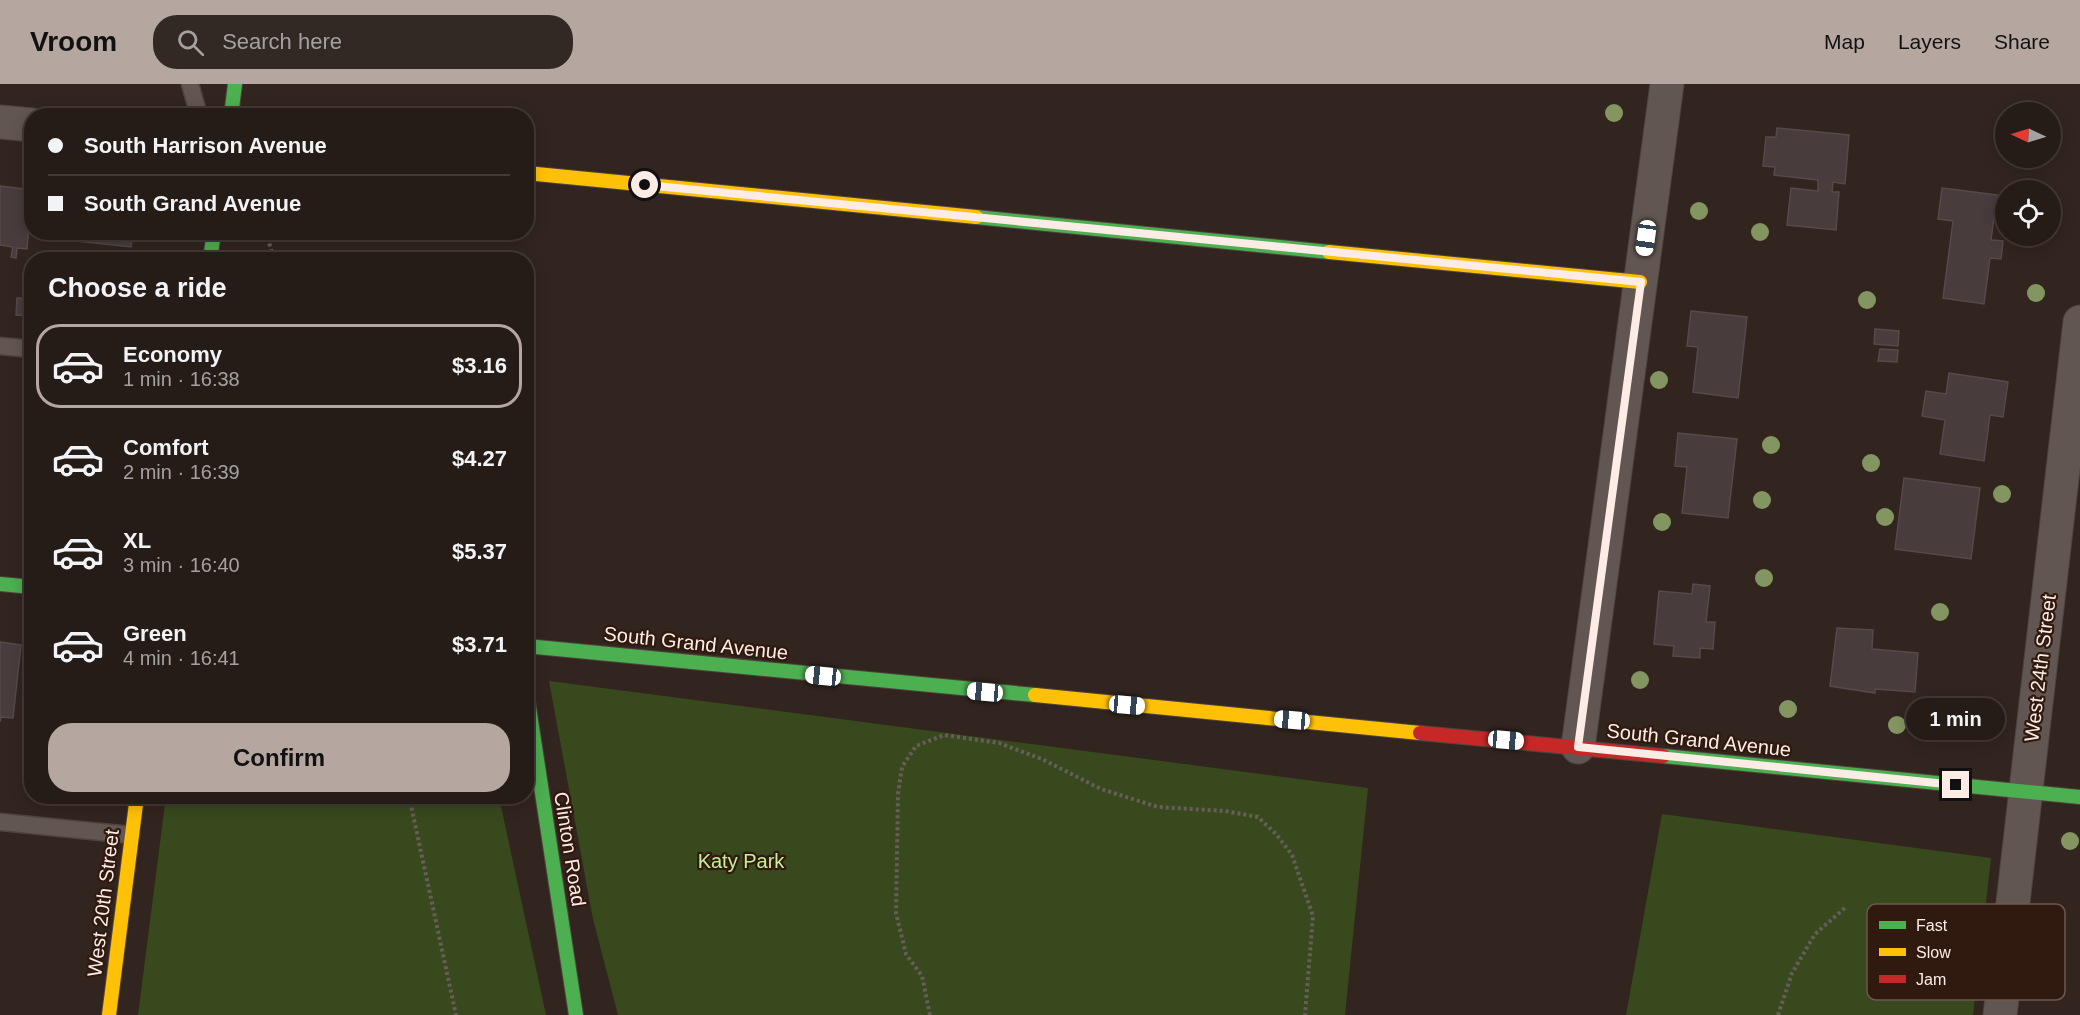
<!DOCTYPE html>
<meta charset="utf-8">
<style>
body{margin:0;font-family:Arial,sans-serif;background:#322924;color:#f1f3f6;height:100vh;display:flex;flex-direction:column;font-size:22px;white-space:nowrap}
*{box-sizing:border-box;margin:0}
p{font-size:20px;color:#a4a1a1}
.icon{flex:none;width:33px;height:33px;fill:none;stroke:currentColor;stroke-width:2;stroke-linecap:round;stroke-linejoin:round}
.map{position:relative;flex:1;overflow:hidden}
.drawer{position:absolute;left:24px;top:168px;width:510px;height:552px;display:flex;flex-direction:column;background:#261c17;border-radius:24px;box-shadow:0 3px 15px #0003,0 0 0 2px #423a36}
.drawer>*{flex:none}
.banner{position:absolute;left:24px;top:24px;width:510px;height:132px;border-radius:24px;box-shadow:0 3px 15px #0003,0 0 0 2px #423a36;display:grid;align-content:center;height:132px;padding:0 24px;background:#261c17}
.needle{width:39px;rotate:274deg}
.tools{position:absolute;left:1995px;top:18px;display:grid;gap:12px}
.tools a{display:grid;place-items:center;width:66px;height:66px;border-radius:50%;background:#261c17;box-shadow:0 3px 15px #0003,0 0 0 2px #423a36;font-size:30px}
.end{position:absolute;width:27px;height:27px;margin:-14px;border:8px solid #fdece5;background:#111;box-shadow:0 0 0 3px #111}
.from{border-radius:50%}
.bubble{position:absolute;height:42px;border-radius:21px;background:#261c17;box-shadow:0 3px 15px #0003,0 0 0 2px #423a36;font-size:20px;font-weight:800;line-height:42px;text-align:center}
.car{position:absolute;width:18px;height:36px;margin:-18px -9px;border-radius:8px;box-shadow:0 0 4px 2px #0007;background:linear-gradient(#fff 24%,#345 0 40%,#fff 0 76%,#345 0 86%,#fff 0)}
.banner b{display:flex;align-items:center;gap:21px;height:57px;font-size:22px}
.banner b+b{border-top:2px solid #423a36}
.banner i{width:15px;height:15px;background:#f1f3f6}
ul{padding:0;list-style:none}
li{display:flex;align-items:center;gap:18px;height:84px;margin:0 12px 9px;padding:0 12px;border:3px solid transparent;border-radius:24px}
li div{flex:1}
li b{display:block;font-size:22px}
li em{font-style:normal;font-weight:800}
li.on{border-color:#b6a6a0}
li>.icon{width:54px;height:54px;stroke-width:1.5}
h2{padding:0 24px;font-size:27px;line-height:72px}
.button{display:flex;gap:12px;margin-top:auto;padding:12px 24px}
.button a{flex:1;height:69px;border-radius:24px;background:#b6a6a0;color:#111;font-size:24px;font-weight:800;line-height:69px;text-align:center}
header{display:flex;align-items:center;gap:36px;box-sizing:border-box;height:84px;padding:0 30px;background:#b6a6a0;color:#111}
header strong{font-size:28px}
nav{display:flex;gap:33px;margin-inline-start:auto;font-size:21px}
.search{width:420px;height:54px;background:#322924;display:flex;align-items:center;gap:15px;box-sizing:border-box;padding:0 21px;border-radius:24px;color:#a4a1a1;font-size:22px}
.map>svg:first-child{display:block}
.green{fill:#38491d}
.building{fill:#483c3d;stroke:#554a4b;stroke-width:1.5}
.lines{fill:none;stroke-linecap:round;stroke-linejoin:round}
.lane-casing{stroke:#4f433f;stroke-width:19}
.street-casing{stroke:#4f433f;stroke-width:35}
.fast-casing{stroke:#4f433f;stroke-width:16}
.slow-casing{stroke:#4f433f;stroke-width:16}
.jam-casing{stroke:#4f433f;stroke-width:16}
.path{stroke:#675e5a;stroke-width:4;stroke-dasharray:3 3;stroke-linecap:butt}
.lane{stroke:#615651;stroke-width:16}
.street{stroke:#615651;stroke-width:33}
.fast{stroke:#4caf50;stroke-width:14}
.slow{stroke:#ffc107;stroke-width:14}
.jam{stroke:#c62828;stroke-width:14}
.tree{fill:#839560}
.route{stroke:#fdece5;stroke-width:8}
.labels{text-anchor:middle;stroke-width:4.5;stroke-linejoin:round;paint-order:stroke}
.street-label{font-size:20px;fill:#fdece5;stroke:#30190e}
.park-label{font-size:20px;fill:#c5f195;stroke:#30190e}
.key{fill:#30190e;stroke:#6e584e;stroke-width:1.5}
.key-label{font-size:16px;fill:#fdece5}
</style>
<header>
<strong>Vroom</strong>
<div class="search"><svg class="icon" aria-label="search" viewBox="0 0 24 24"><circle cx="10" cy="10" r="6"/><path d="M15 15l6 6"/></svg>Search here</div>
<nav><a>Map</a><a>Layers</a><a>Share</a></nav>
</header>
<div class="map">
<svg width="2080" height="931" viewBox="0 0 2080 931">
<rect width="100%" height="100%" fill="#32251f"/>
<path class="green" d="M549,597l819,107 -23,227h-727l-25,-96z
M166,712l333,1 47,218h-408z
M1662,730l329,44 -18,157h-347z"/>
<path class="building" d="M1777,44l72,7 -4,49 -12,-2 -1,10h7l-3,38 -49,-5 4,-37 27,3v-11l-44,-5 1,-8 -12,-1 3,-29h10z
M0,102l32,4 -5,59 -10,-1 -1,10 -5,-1 2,-10 -13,-2z
M1942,104l55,7 -6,45 12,1 -2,18 -11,-1 -6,46 -41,-6 10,-77 -15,-2z
M78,148h55l-2,15 -54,-6z
M17,214l15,1v17l-16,-1z
M1691,227l56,6 -9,81 -45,-6 5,-45 -11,-1z
M1875,245l24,2 -1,15 -24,-2z
M1880,265l18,1 -1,12 -19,-1z
M1949,289l59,9 -5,35 -13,-2 -6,46 -44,-7 5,-34 -23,-4 4,-25 20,3z
M1678,349l59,6 -9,79 -46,-5 5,-46 -12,-1z
M1904,394l76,10 -9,71 -76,-10z
M1693,500l17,2 -4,36h9l-2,27 -13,-1v10l-27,-2 1,-10 -20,-2 5,-53 33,3z
M1837,544l36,2 -1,19 46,4 -3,39 -40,-3v4l-45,-7z
M0,558l21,3 -8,73 -12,-1 -1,5z"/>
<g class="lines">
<g class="lane-casing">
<path id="lane" d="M190,0l9,32
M0,262l32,3
M0,738l131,13"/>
</g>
<g class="street-casing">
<path id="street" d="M0,38l32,3
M1578,663l89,-663
M2000,931l80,-693"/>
</g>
<g class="fast-casing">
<path id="fast" d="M231,32l4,-32
M976,133l353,35
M210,176l4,-28
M0,500l32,3
M526,562l509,49
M526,604l50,327
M1663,672l417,41"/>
</g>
<g class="slow-casing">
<path id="slow" d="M526,89l450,44
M1329,168l311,30
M1035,611l385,38
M109,931l28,-219"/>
</g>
<g class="jam-casing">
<path id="jam" d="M1420,649l243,23"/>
</g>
<path class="path" d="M266,148l8,28
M409,712l47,219
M930,931l-8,-39 -16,-22 -10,-41 2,-119 4,-27 14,-21 28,-11 55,8 43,16 59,30 57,18 67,4 33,6 18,17 16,21 21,61 -8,99
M1778,931l14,-42 23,-39 31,-27"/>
<use href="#lane" class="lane"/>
<use href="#street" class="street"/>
<use href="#fast" class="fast"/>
<use href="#slow" class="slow"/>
<use href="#jam" class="jam"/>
</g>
<g class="tree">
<circle cx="1614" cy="29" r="9"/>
<circle cx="1699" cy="127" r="9"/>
<circle cx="1760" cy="148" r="9"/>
<circle cx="2036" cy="209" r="9"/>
<circle cx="1867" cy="216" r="9"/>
<circle cx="1659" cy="296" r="9"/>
<circle cx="1771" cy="361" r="9"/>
<circle cx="1871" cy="379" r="9"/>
<circle cx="2002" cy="410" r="9"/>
<circle cx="1762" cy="416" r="9"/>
<circle cx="1885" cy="433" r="9"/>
<circle cx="1662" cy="438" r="9"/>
<circle cx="1764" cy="494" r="9"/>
<circle cx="1940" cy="528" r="9"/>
<circle cx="1640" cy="596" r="9"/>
<circle cx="1788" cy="625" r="9"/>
<circle cx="1897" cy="641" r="9"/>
<circle cx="2070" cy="757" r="9"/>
</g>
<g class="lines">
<path class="route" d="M645,101l996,97 -63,465 378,38"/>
</g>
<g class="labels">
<g class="street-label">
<text transform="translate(696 559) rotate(6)" y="7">South Grand Avenue</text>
<text transform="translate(2040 584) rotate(-83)" y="7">West 24th Street</text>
<text transform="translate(1699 656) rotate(6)" y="7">South Grand Avenue</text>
<text transform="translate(570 765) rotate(81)" y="7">Clinton Road</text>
<text transform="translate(103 819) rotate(-83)" y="7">West 20th Street</text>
</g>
<g class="park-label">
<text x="741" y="784">Katy Park</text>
</g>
</g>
<rect x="1867" y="820" width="198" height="96" rx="9" class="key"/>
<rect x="1879" y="837" width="27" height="8" fill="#4caf50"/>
<rect x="1879" y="864" width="27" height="8" fill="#ffc107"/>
<rect x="1879" y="891" width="27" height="8" fill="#c62828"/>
<g class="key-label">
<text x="1916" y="847">Fast</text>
<text x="1916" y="874">Slow</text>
<text x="1916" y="901">Jam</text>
</g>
</svg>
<div class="tools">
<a><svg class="needle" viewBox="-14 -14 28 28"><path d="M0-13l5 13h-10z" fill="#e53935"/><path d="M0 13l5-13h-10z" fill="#a4a1a1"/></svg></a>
<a><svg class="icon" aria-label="locate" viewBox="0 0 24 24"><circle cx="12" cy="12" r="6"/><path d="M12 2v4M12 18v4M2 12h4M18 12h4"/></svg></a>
</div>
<i class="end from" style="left:645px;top:101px"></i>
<i class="end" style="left:1956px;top:701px"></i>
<div class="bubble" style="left:1906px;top:614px;width:99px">1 min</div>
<i class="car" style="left:1646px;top:154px;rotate:188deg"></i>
<i class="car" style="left:823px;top:592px;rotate:276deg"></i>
<i class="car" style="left:985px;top:608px;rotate:275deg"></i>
<i class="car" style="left:1127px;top:621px;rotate:95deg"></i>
<i class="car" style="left:1292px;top:636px;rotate:275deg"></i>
<i class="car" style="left:1506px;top:656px;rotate:95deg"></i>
<div class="banner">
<b><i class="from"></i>South Harrison Avenue</b>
<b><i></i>South Grand Avenue</b>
</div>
<section class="drawer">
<h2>Choose a ride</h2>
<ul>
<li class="on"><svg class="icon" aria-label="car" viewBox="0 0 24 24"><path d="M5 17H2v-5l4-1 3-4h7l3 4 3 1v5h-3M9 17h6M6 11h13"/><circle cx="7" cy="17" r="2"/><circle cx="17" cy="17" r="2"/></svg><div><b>Economy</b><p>1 min · 16:38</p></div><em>$3.16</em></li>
<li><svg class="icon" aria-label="car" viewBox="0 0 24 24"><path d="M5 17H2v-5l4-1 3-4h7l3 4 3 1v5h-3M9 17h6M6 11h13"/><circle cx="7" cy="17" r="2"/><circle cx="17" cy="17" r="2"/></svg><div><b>Comfort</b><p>2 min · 16:39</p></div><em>$4.27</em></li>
<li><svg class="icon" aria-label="car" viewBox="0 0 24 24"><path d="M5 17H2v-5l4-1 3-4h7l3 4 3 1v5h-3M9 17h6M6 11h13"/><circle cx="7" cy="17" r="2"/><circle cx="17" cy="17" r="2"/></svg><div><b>XL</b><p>3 min · 16:40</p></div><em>$5.37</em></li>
<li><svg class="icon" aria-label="car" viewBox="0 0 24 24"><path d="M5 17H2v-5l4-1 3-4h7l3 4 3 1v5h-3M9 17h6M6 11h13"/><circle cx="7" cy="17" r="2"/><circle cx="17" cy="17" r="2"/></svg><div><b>Green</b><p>4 min · 16:41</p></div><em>$3.71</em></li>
</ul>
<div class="button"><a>Confirm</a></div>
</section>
</div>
